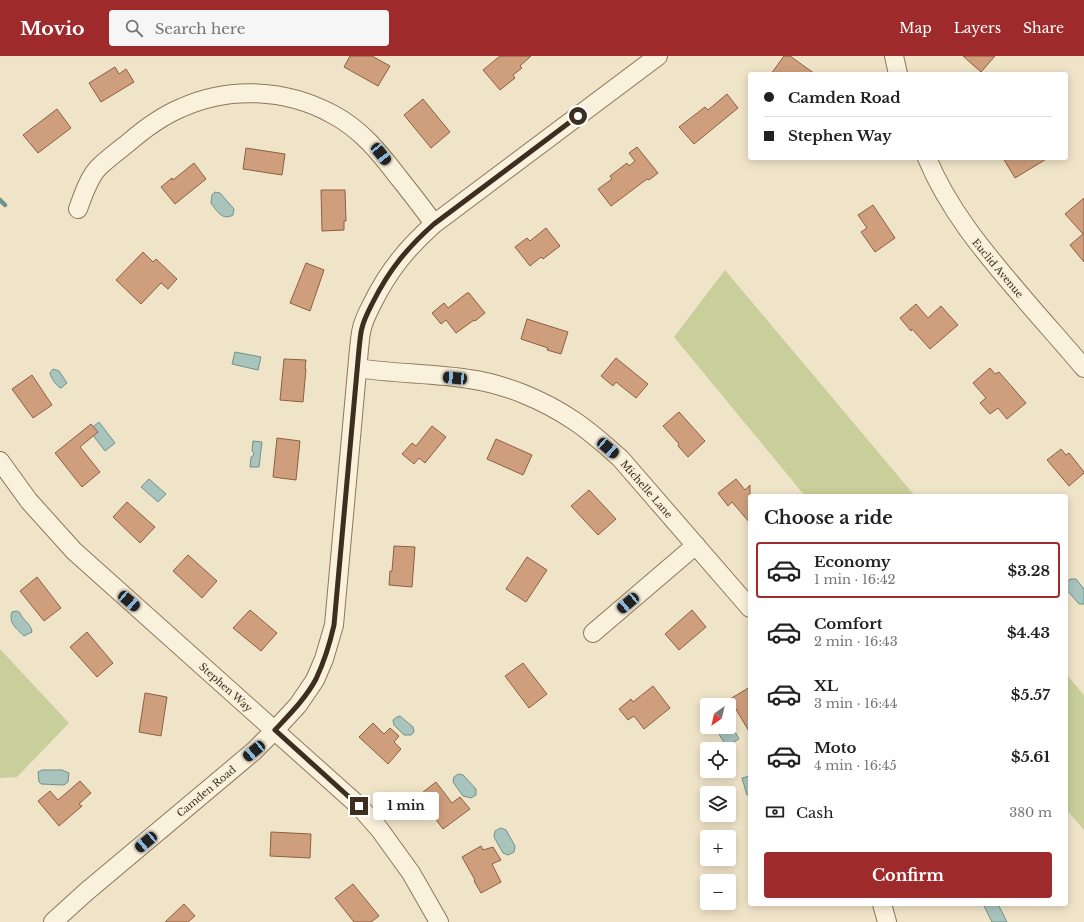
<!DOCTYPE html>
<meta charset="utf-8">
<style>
body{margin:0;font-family:"Libre Baskerville",serif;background:#f6f6f6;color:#222;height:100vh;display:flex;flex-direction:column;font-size:15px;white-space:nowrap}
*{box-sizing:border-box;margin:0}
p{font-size:13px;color:#767676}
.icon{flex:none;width:22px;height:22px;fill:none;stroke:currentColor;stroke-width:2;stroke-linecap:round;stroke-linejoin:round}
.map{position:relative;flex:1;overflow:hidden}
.side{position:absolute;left:748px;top:438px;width:320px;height:412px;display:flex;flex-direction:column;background:#fff;border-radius:4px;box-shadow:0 2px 10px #0003}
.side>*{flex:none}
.banner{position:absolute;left:748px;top:16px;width:320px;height:88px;border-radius:4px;box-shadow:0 2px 10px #0003;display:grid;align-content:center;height:88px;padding:0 16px;background:#fff}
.needle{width:26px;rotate:214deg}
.buttons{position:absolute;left:700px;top:642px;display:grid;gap:8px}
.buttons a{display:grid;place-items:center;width:36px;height:36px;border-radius:4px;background:#fff;box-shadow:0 2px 10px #0003;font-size:20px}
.end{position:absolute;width:18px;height:18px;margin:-9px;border:5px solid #3d2e20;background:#fff;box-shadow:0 0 0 2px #fff}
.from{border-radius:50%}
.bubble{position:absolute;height:28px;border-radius:4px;background:#fff;box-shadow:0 2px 10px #0003;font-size:13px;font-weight:700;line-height:28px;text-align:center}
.car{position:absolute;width:12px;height:24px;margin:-12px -6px;border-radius:5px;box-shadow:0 0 3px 1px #0007;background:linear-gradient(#222 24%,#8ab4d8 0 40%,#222 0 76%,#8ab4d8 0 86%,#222 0)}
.banner b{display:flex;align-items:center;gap:14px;height:38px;font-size:15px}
.banner b+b{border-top:1px solid #e0e0e0}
.banner i{width:10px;height:10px;background:#222}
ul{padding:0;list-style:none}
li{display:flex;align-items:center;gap:12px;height:56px;margin:0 8px 6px;padding:0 8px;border:2px solid transparent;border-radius:4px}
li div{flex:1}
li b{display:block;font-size:15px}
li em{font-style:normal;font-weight:700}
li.on{border-color:#9e2a2b}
li>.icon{width:36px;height:36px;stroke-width:1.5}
h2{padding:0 16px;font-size:18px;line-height:48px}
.pay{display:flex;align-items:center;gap:10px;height:44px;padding:0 16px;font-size:15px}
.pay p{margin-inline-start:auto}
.action{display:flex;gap:8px;margin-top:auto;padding:8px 16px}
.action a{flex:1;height:46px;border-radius:4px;background:#9e2a2b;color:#fff;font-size:16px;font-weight:700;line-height:46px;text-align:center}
header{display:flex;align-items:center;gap:24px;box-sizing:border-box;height:56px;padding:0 20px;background:#9e2a2b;color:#fff}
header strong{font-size:19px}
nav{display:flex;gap:22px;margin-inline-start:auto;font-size:14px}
.search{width:280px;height:36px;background:#f6f6f6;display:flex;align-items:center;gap:10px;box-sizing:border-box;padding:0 14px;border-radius:4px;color:#767676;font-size:15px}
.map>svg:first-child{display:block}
.green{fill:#c9cf9b}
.water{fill:#a9c4bc;stroke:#6f938a}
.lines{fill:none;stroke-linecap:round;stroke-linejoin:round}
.stream{stroke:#6f938a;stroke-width:4.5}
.building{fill:#cf9f7d;stroke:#8d5f41}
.minor-casing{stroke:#8d765c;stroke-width:20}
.minor{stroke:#faf1dc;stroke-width:18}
.route{stroke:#3d2e20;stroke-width:5}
.labels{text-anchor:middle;stroke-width:3;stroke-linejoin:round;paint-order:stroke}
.street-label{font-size:10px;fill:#3d2e20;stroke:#f7eed8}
</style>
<header>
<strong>Movio</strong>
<div class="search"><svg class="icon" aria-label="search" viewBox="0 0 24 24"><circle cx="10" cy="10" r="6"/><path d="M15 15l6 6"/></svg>Search here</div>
<nav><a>Map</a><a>Layers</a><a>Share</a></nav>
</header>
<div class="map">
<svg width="1084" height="866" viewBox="0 0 1084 866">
<rect width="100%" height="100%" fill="#f0e4c8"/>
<path class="green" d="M725,214l190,226h-110l-131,-159z
M0,593l69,74 -52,54 -17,1z
M1066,618l18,21v135l-18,-21z"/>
<path class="water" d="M215,136l5,1 14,16 -1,6c-11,6 -16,-4 -22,-12l1,-8z
M235,296l26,5 -3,13 -26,-6z
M53,313l6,2 8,12 -6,5c-5,-2 -10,-10 -11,-15z
M99,366l16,21 -10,8 -16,-21z
M253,385l9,1 -3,25h-9l1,-10 2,-1 1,-3 -2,-2z
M149,423l17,15 -8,8 -17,-15z
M1070,523h6l8,10v15h-5l-13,-15v-6z
M17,555l3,2c3,8 11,10 12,19l-8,4c-7,-7 -16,-13 -12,-24z
M400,660l13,11 1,5 -3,3h-7l-10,-10 -1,-5 4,-3z
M729,665l10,18 -13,7 -11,-19h14z
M42,714h20l7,3 -1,9 -4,3 -23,-1 -2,-2 -1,-10z
M458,718l5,1 13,14v6l-5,3 -8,-2 -10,-14 1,-5z
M750,720v18l-3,1 -5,-17z
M501,772l5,2 9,16 -1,6 -6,3 -5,-2 -9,-16 1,-6z
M987,848h11l9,18h-15l-8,-16z"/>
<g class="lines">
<path class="stream" d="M0,144l5,5"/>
</g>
<path class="building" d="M350,0h22l18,10 -12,20 -34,-19z
M500,0h31l-11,10 2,2 -9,7 2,3 -15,12 -17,-20z
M784,0h6l25,18h-44z
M963,0h32l-14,16z
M115,11l4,7 7,-5 8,13 -33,20 -12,-19z
M727,38l11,14 -44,36 -15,-17 26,-20 3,3z
M423,43l27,33 -19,16 -27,-33z
M57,53l14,19 -33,25 -15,-18z
M637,91l21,26 -9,7 -2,-1 -36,27 -13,-17 14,-10 -2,-3 17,-13 2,3 6,-5 -6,-8z
M246,92l39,6 -3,21 -39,-6z
M1003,102h45l-33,20z
M194,107l12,16 -31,25 -14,-17 11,-9 1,2z
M321,134h24l1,31h-2v9l-22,1z
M1084,142v64l-14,-17 13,-11 -18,-20z
M873,149l22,33 -20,14 -14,-20 6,-4 -9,-13z
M546,172l14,18 -17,13 -2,-2 -11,9 -15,-19 12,-9 3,3z
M143,196l10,10 3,-3 21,20 -9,10 -7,-6 -20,21 -25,-24z
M306,207l18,7 -14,41 -20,-8z
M467,237h2l16,20 -10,8 -1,-1 -18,13 -10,-13 -5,4 -9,-11 12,-10 4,5z
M916,248l12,14 13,-12 17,19 -28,24 -18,-20 -1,2 -11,-13z
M527,263l41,13 -7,22 -14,-4 1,-2 -27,-9z
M616,302l32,26 -12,14 -20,-16 -3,4 -12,-10z
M284,303l22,1 -1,9h1l-3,33 -23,-2z
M990,312l5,6 4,-2 27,31 -19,16 -9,-11 -8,6 -10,-11 6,-5 -13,-15z
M32,319l20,30 -19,13 -21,-29z
M679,356l26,29 -17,16 -10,-11 1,-2 -16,-18z
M91,368l7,8 -18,15 20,25 -18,15 -27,-34z
M432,370l14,11 -21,26 -6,-5 -5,6 -12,-10 10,-11 4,3z
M277,382l23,3 -4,39 -23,-3z
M496,383l36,16 -9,20 -36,-16z
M1061,393l5,6 3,-2 15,19v1l-15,13 -22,-26z
M736,423l9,11 5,-5v38l-18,-21 -4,4 -10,-13z
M589,434l27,29 -18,16 -27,-29z
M127,446l28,25 -15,16 -27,-26z
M394,490l21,1 -3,40 -23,-2 1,-14h2z
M188,499l29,26 -15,17 -29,-27z
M527,501l20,13 -21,32 -20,-13z
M37,521l24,31 -17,13 -24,-30z
M250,554l27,23 -16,18 -28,-23z
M692,554l14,17 -27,23 -14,-16z
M87,576l26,31 -16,14 -27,-30z
M523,607l24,31 -18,14 -24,-32z
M653,630l17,22 -26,21 -10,-13 -6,4 -9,-11 12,-10 2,3z
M750,631v46l-20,-34z
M145,637l22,4 -6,39 -22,-4z
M373,667l11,11 6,-6 9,8 -5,6 7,7 -13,15 -29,-27z
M80,725l11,12 -12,11 3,2 -23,20 -21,-25 12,-10 8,9z
M436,726l16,21 8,-6 10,12 -27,20 -25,-33z
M271,776l40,2 -1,24 -40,-2z
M481,790l2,4 10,-3 8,13 -9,4 9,18 -20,11 -7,-12 1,-1 -13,-23z
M353,828l26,32 -8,6h-17l-19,-24z
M184,848l11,12 -7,6h-23z"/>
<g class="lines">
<g class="minor-casing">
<path id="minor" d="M894,0l4,18
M927,102c21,51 57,94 93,136 21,25 43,49 64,74
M78,153c5,-13 10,-30 20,-41 9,-9 20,-17 30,-25 15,-13 34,-27 53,-35 48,-22 105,-19 151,6 29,15 48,39 67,64 12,15 24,30 35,46
M358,312c37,6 74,5 111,11 36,5 74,21 104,41 17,11 32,25 47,38l130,150
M0,405l29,40 45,50 285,255 21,24 31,43 28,49
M593,577l103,-88
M882,848l5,18
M53,866l33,-30 168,-141 21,-21 23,-25 17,-25 9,-21 10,-34 25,-276c1,-7 1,-14 3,-21 2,-9 7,-18 11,-26 16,-32 35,-55 61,-78l224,-168"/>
</g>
<use href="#minor" class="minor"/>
</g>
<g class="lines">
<path class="route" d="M359,750l-84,-76c14,-15 31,-32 41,-51 8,-17 14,-36 18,-54l25,-276c1,-7 1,-14 3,-21 2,-9 7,-18 11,-26 16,-32 34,-54 61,-78l144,-108"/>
</g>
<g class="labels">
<g class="street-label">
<text transform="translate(998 212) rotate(50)" y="4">Euclid Avenue</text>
<text transform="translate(647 433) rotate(49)" y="4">Michelle Lane</text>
<text transform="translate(226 631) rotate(42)" y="4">Stephen Way</text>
<text transform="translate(206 735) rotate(-40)" y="4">Camden Road</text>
</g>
</g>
</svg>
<div class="buttons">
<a><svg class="needle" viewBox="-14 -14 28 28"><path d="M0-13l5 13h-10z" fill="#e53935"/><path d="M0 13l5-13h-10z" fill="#767676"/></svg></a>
<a><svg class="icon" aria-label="locate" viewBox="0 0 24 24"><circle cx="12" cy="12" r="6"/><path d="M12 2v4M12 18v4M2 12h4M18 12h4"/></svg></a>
<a><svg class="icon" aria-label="layers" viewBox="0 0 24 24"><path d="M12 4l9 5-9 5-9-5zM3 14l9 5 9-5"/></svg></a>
<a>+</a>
<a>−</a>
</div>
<i class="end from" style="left:578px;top:60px"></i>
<i class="end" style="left:359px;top:750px"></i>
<div class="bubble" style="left:373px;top:736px;width:66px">1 min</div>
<i class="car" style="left:381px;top:98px;rotate:142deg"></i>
<i class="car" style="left:455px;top:322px;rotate:275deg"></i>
<i class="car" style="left:608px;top:392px;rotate:131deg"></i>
<i class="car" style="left:129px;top:545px;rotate:131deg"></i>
<i class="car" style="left:628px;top:547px;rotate:230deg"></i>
<i class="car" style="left:254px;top:695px;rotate:230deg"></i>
<i class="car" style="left:146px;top:786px;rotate:230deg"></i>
<div class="banner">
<b><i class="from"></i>Camden Road</b>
<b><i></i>Stephen Way</b>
</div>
<section class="side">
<h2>Choose a ride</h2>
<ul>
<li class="on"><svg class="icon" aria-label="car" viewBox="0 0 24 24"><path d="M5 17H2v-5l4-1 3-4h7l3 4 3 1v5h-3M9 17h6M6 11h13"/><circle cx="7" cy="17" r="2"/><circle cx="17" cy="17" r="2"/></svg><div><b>Economy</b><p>1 min · 16:42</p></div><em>$3.28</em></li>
<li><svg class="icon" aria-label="car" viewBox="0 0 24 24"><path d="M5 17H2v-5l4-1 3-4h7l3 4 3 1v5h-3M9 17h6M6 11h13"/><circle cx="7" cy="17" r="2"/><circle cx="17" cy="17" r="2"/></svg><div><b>Comfort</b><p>2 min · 16:43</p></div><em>$4.43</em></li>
<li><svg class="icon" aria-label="car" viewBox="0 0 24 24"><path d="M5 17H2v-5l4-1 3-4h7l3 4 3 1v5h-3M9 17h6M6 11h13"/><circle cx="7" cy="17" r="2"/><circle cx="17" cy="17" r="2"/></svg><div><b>XL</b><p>3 min · 16:44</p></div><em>$5.57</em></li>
<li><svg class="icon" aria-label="car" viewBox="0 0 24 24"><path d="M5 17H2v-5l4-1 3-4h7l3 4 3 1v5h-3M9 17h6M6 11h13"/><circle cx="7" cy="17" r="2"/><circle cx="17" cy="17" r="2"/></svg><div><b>Moto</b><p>4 min · 16:45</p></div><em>$5.61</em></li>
</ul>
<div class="pay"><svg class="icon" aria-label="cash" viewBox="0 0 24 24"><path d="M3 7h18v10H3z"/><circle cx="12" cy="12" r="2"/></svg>Cash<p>380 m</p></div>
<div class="action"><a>Confirm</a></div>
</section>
</div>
